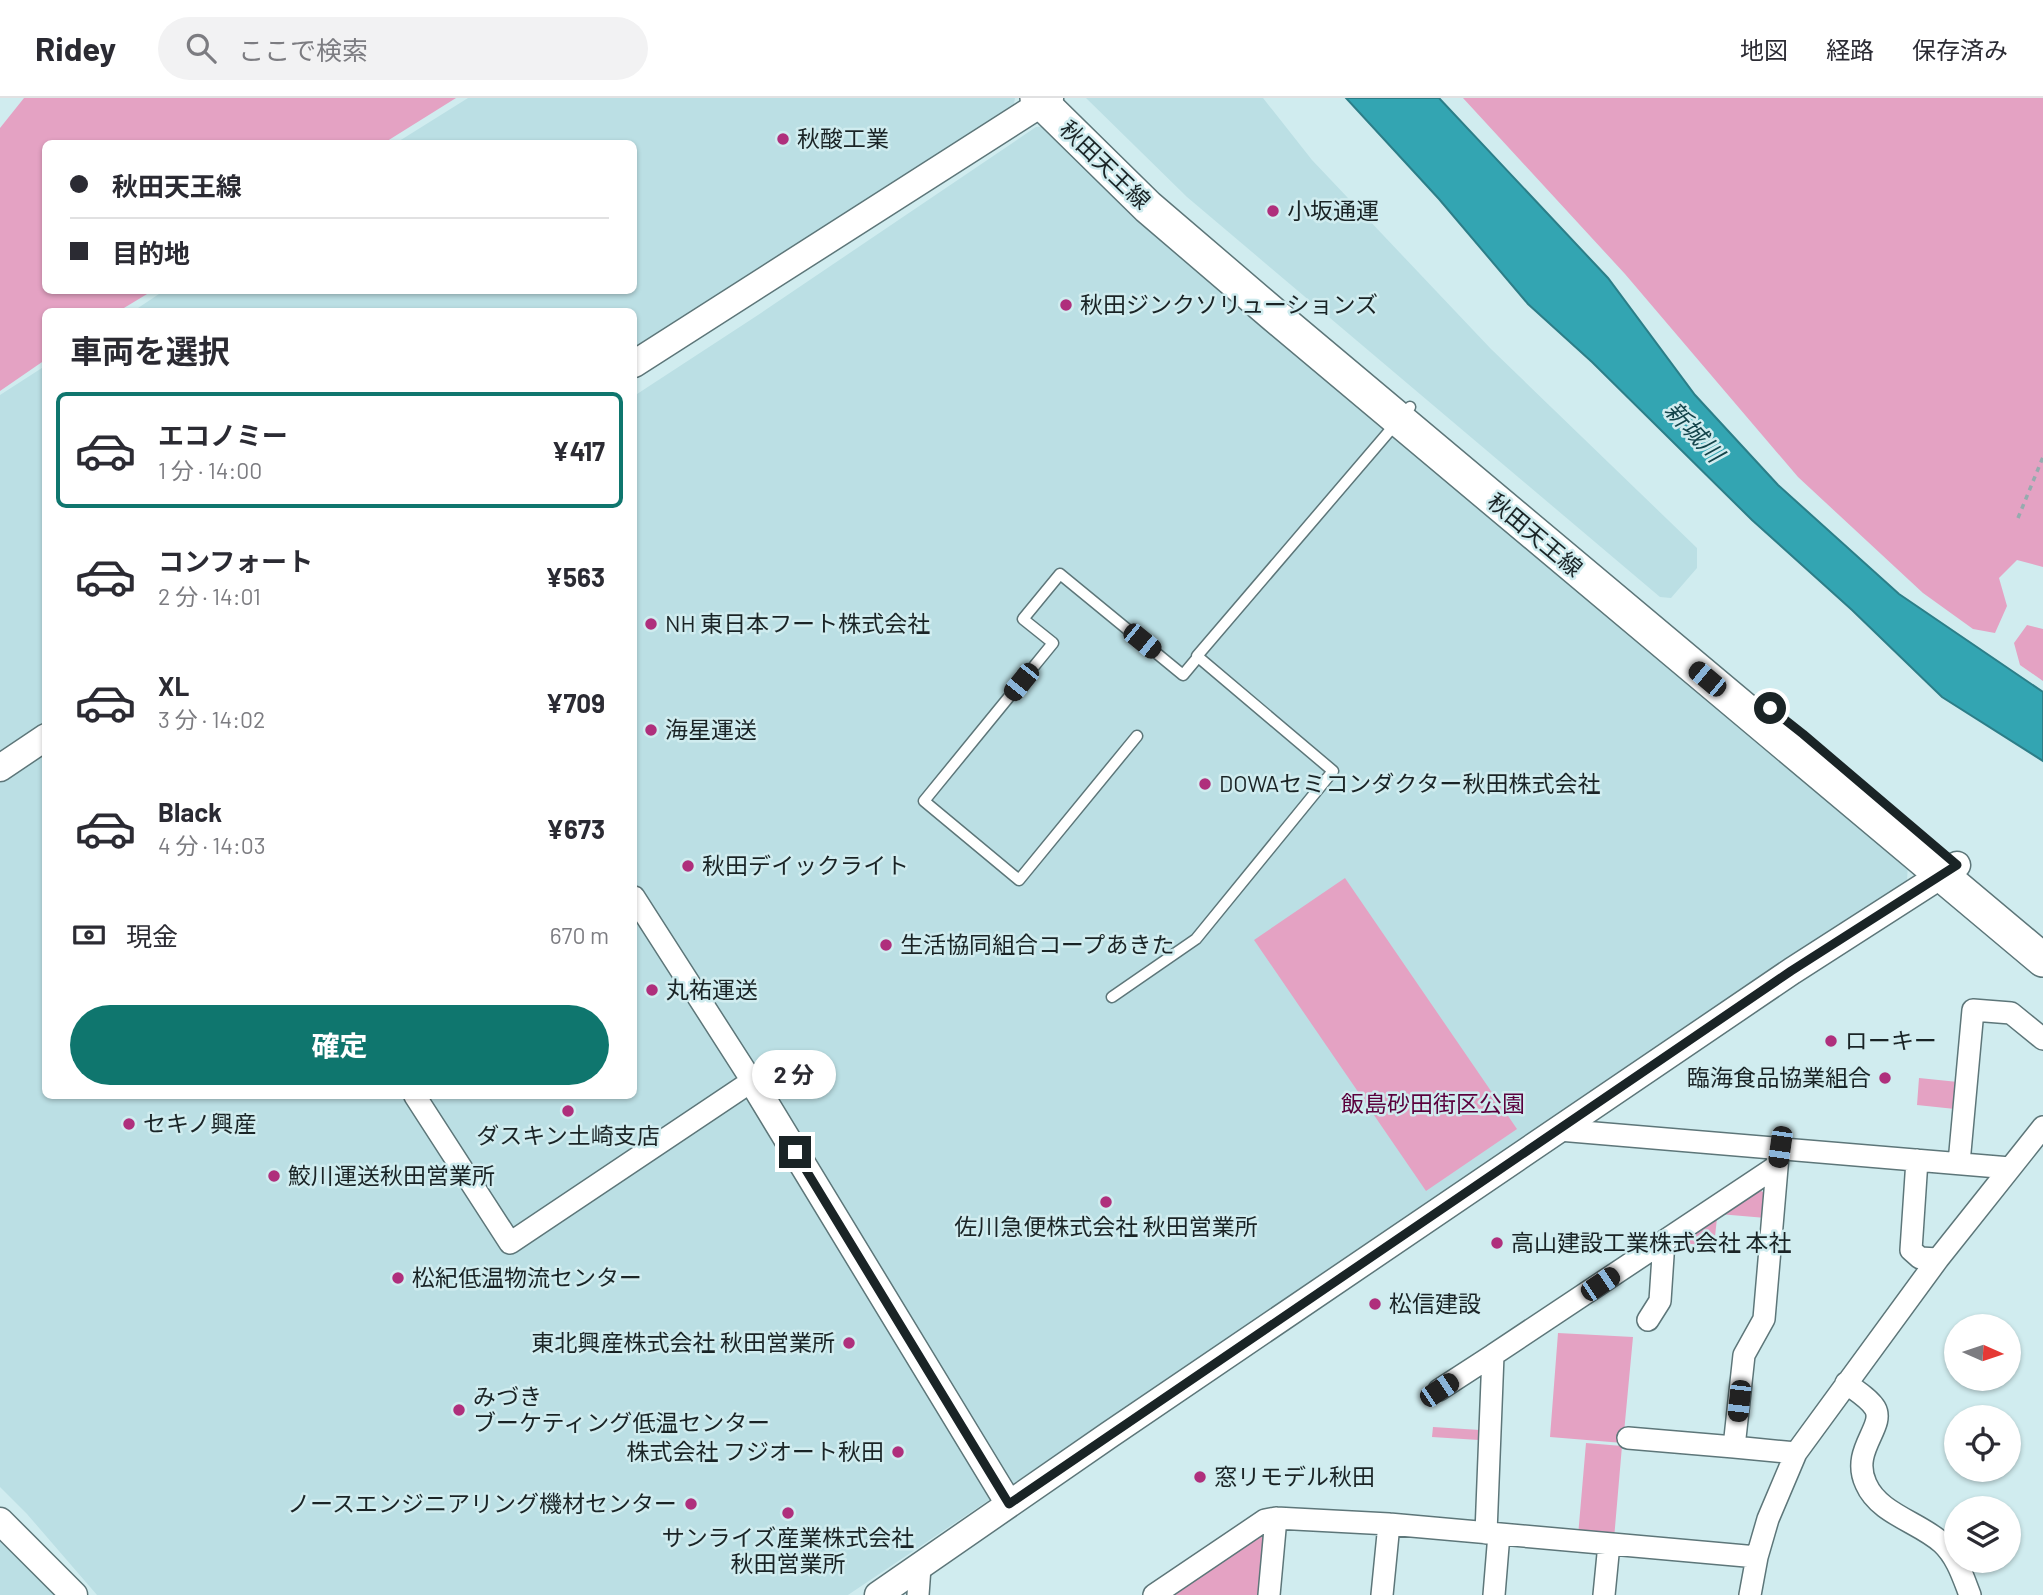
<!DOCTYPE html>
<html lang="ja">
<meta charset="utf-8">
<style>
body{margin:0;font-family:Barlow,"Noto Sans JP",sans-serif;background:#f2f2f3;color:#2b2b33;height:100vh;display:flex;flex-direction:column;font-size:26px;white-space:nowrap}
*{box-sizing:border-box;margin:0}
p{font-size:23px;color:#7c7c81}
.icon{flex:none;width:38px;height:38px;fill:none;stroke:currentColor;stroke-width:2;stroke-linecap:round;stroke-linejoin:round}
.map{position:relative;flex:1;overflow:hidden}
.sheet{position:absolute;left:42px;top:210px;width:595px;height:791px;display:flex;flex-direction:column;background:#fff;border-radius:10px;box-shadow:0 2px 5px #0004}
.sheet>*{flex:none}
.top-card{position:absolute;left:42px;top:42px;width:595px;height:154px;border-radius:10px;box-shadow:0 2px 5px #0004;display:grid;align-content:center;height:154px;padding:0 28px;background:#fff}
.needle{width:46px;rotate:93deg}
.tools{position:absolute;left:1944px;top:1216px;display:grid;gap:14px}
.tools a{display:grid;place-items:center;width:77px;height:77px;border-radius:50%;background:#fff;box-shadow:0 2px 5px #0004;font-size:35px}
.end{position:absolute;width:32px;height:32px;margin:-16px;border:9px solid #1a2426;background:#fff;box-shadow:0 0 0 4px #fff}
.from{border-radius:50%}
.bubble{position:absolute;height:49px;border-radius:24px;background:#fff;box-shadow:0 2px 5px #0004;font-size:23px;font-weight:700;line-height:49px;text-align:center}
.car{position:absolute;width:21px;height:42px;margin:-21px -10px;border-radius:9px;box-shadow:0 0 5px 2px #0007;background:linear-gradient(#222 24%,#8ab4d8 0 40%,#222 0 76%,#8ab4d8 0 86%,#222 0)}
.top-card b{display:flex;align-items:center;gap:24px;height:66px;font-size:26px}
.top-card b+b{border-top:2px solid #e1e1e2}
.top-card i{width:18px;height:18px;background:#2b2b33}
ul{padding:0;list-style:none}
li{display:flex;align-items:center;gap:21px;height:116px;margin:0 14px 10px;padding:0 14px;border:4px solid transparent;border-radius:10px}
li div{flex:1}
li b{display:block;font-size:26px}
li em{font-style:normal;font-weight:700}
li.on{border-color:#0f766e}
li>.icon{width:63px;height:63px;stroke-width:1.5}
h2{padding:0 28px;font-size:32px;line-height:84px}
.pay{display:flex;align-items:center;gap:18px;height:77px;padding:0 28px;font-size:26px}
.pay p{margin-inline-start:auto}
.action{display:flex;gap:14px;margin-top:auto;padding:14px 28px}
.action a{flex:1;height:80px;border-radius:42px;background:#0f766e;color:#fff;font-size:28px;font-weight:700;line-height:80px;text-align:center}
header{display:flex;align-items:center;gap:42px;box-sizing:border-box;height:98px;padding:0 35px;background:#fff;border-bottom:2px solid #e1e1e2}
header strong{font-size:33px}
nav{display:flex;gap:38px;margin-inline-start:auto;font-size:24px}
.search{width:490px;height:63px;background:#f2f2f3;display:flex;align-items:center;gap:18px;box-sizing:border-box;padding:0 24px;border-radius:38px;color:#7c7c81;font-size:26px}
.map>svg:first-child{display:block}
.built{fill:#bbdfe4}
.green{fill:#e4a2c3}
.water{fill:#33a5b2;stroke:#2c7e88;stroke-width:2}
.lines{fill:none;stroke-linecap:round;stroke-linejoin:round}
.service-casing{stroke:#5d7679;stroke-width:13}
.minor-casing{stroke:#5d7679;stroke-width:24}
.tertiary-casing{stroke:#5d7679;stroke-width:29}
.primary-casing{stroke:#5d7679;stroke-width:36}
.path{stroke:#95abae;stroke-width:3.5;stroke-dasharray:5 5;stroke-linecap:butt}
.service{stroke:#fff;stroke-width:10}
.minor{stroke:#fff;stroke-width:21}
.tertiary{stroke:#fff;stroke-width:26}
.primary{stroke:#fff;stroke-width:33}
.route{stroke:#1a2426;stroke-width:9}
.poi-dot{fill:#af2f7c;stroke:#d0ecef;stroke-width:2.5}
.labels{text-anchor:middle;stroke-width:5;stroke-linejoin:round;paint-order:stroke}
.poi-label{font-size:23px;fill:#1a2426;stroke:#d0ecef;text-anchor:start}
.street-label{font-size:23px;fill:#1a2426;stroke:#d0ecef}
.park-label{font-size:23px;fill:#5b013d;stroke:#d0ecef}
.water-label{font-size:24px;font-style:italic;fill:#13444a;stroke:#d0ecef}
</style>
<header>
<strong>Ridey</strong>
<div class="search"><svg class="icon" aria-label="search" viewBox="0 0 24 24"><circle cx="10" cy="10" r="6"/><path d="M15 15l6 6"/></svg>ここで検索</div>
<nav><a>地図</a><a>経路</a><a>保存済み</a></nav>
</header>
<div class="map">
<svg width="2043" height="1497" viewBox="0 0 2043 1497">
<rect width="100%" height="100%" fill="#d0ecef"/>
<path class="built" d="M468,0h547l-2,11 -379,240v-37h-502l33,-22h469v-146l-238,-1z
M1086,0h177l49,62 179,189 206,199v20l-26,30 -11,-1 -473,-400z
M1048,28l860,738 -1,17 -1059,714h-751l-70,-81 -27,-27v-704l45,-29 1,342h588v-700l124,-81 278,-188z
M45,268v357l-45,29v-357z
M0,1438l57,59h-57z"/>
<path class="green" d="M24,0h432l-72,45 -338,1v146l106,1 -33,20 -73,1 -1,48 -45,31v-263z
M1463,0h580v469l-26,-7 -18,18 8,28 -12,27 -22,-4 -50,-36 -125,-116 -173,-203z
M2027,527l16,4v52l-23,-16 -6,-22z
M1345,780l172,251 -91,62 -172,-251z
M1919,980l39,4 -3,27 -38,-4z
M1758,1091l10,6 -2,23 -47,-4z
M1717,1120l-3,28 -36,-3z
M1558,1235l75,4 -10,106 -73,-6z
M1433,1329l47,3 -1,10 -47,-3z
M1586,1345l36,3 -8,93 -36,-3z
M1261,1436h5l-5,61h-92z"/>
<path class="water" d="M1346,0h93l169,180 87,117 83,90 121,109 144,98v69l-101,-64 -90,-87 -100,-90 -160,-158 -64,-58 -89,-105z"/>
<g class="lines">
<g class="service-casing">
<path id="service" d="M1137,638l-118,144 -95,-79 129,-158 -30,-24 37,-45 123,101 15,-18
M1112,899l84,-58 137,-168 -136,-115 213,-249"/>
</g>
<g class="minor-casing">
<path id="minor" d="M415,998l95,147 242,-162 -118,-184
M1559,1032l451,38
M1778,1058l-14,163 -20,36 -10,92 62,6
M1917,1062l-6,90 9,8 18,1
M1959,1065l14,-153 38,3 32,26
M1648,1222l12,-19 4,-60
M1846,1285c9,7 23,15 29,25 11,19 -25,42 -9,76 13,30 53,38 76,59 15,14 21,34 28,52
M1439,1292l54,-35
M1628,1340l106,9
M1486,1435l7,-178 284,-189
M918,1497l2,-28
M1154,1497l111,-75 11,-2 113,6 368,33
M1269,1497l7,-77
M1382,1497l7,-71
M1494,1497l5,-61
M1604,1497l5,-51
M1750,1497l7,-38 11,-38 28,-66 142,-194 105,-132"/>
</g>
<g class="tertiary-casing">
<path id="tertiary" d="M634,266l416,-266
M0,670l46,-31
M752,983l257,423
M0,1423l74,74
M878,1497l231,-160 683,-464 165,-106"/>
</g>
<g class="primary-casing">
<path id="primary" d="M1037,0l111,109 125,107 770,646"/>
</g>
<path class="path" d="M2018,420l25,-61"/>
<use href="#service" class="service"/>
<use href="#minor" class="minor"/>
<use href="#tertiary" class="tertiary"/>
<use href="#primary" class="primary"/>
</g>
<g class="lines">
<path class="route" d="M795,1054l214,352 782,-533 166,-106 -154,-131 -33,-26"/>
</g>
<g class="poi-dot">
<circle cx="783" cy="41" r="7"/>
<circle cx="1273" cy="113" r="7"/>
<circle cx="1066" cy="207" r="7"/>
<circle cx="651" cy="526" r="7"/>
<circle cx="651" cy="632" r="7"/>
<circle cx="1205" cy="686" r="7"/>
<circle cx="688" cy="768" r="7"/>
<circle cx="886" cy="847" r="7"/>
<circle cx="652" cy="892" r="7"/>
<circle cx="1831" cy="943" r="7"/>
<circle cx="1885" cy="980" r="7"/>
<circle cx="568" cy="1013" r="7"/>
<circle cx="129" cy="1026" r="7"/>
<circle cx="274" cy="1078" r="7"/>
<circle cx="1106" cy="1104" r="7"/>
<circle cx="1497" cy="1145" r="7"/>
<circle cx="398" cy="1180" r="7"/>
<circle cx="1375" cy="1206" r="7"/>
<circle cx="849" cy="1245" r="7"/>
<circle cx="459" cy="1312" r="7"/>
<circle cx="898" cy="1354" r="7"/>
<circle cx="1200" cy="1379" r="7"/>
<circle cx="691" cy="1406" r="7"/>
<circle cx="788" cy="1415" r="7"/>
</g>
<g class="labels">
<g class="poi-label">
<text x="797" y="49">秋酸工業</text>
<text x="1287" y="121">小坂通運</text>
<text x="1080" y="215">秋田ジンクソリューションズ</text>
<text x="665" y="534">NH 東日本フート株式会社</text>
<text x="665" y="640">海星運送</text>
<text x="1219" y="694">DOWAセミコンダクター秋田株式会社</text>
<text x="702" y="776">秋田デイックライト</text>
<text x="900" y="855">生活協同組合コープあきた</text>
<text x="666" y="900">丸祐運送</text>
<text x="1845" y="951">ローキー</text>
<text x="1871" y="988" text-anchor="end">臨海食品協業組合</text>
<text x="143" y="1034">セキノ興産</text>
<text x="568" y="1046" text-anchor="middle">ダスキン土崎支店</text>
<text x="288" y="1086">鮫川運送秋田営業所</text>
<text x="1106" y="1137" text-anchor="middle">佐川急便株式会社 秋田営業所</text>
<text x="1511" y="1153">高山建設工業株式会社 本社</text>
<text x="412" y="1188">松紀低温物流センター</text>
<text x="1389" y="1214">松信建設</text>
<text x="835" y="1253" text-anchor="end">東北興産株式会社 秋田営業所</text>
<text x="473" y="1307">みづき<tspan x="473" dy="26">ブーケティング低温センター</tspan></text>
<text x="884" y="1362" text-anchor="end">株式会社 フジオート秋田</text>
<text x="1214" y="1387">窓リモデル秋田</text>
<text x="677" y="1414" text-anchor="end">ノースエンジニアリング機材センター</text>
<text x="788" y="1448" text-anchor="middle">サンライズ産業株式会社<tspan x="788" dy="26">秋田営業所</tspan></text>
</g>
<g class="street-label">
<text transform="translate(1105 67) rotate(44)" y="8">秋田天王線</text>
<text transform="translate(1535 437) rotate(40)" y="8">秋田天王線</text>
</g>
<g class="park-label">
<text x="1433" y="1014">飯島砂田街区公園</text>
</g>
<g class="water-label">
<text transform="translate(1694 334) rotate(47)" y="8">新城川</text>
</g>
</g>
</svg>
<div class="tools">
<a><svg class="needle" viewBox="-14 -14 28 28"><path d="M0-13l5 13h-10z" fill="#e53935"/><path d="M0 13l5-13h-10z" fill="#7c7c81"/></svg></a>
<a><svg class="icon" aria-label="locate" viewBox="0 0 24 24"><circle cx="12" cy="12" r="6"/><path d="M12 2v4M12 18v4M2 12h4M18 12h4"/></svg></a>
<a><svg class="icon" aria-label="layers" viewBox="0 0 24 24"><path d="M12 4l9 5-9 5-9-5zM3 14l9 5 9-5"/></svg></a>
</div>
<i class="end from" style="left:1770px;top:610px"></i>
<i class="end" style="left:795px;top:1054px"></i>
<div class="bubble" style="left:752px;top:952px;width:84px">2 分</div>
<i class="car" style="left:1142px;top:543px;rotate:129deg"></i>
<i class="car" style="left:1707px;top:581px;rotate:310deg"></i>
<i class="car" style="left:1021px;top:584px;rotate:219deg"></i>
<i class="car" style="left:1780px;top:1049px;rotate:188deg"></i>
<i class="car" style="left:1600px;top:1186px;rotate:56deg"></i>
<i class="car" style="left:1439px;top:1292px;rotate:56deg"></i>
<i class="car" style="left:1739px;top:1303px;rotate:186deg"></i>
<div class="top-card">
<b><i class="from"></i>秋田天王線</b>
<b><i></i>目的地</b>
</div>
<section class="sheet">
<h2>車両を選択</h2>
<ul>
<li class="on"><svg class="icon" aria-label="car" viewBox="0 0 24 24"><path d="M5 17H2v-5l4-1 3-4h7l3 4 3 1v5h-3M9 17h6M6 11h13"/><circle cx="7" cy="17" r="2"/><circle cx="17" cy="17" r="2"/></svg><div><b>エコノミー</b><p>1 分 · 14:00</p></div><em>¥417</em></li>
<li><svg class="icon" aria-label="car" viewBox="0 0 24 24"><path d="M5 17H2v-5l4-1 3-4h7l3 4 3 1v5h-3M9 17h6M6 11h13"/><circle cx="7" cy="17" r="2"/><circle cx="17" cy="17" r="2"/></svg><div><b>コンフォート</b><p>2 分 · 14:01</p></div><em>¥563</em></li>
<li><svg class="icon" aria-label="car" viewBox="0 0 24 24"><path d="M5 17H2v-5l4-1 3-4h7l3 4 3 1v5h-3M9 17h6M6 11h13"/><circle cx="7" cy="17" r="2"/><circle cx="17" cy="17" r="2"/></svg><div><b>XL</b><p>3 分 · 14:02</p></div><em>¥709</em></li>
<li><svg class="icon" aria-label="car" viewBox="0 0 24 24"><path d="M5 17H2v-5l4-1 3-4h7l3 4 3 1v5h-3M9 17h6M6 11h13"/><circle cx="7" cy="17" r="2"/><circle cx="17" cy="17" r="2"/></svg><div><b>Black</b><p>4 分 · 14:03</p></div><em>¥673</em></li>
</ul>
<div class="pay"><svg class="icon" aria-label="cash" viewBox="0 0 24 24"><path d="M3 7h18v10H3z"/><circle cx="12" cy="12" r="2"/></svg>現金<p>670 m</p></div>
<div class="action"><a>確定</a></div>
</section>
</div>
